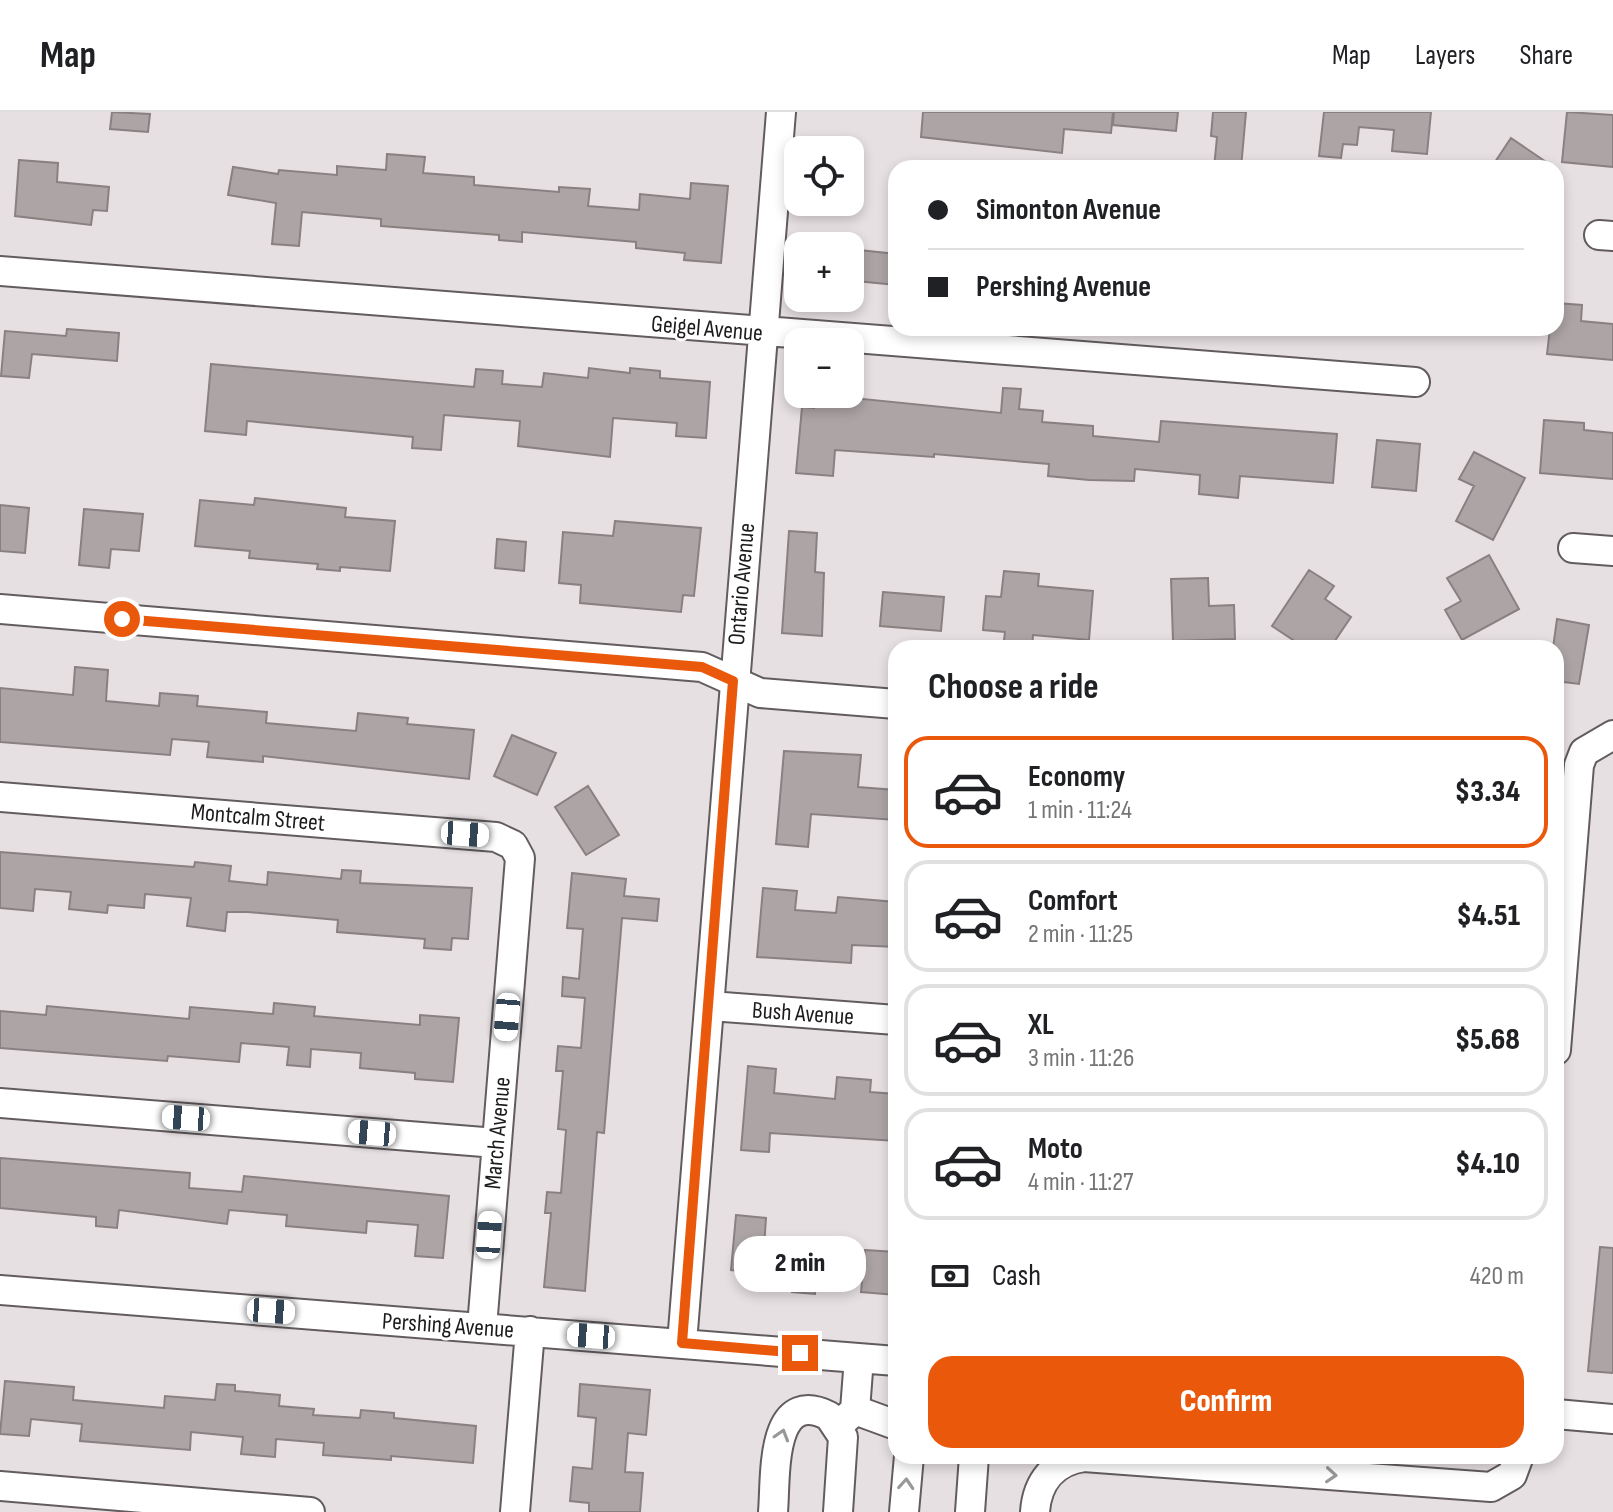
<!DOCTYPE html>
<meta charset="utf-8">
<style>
body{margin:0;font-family:"Sofia Sans Condensed",sans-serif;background:#f6f6f6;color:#202124;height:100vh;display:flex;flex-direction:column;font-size:30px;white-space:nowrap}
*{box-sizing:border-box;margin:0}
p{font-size:26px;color:#757577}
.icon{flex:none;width:44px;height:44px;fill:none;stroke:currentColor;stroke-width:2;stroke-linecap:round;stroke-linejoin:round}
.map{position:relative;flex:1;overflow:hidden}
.sheet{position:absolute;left:888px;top:528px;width:676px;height:824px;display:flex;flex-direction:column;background:#fff;border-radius:24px;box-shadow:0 4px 12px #0003}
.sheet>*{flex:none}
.top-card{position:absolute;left:888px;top:48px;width:676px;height:176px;border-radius:24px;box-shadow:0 4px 12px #0003;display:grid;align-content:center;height:176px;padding:0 40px;background:#fff}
.fabs{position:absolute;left:784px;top:24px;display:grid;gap:16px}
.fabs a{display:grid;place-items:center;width:80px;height:80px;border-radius:16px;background:#fff;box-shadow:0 4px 12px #0003;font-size:40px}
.end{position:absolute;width:36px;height:36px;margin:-18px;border:10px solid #ea580c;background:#fff;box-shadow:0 0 0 4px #fff}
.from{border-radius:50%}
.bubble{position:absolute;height:56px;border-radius:24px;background:#fff;box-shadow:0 4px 12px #0003;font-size:26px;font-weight:800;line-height:56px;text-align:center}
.car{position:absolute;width:24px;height:48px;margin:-24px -12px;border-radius:10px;box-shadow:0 0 6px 2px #0007;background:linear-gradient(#fff 24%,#345 0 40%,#fff 0 76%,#345 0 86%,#fff 0)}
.top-card b{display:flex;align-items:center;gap:28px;height:76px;font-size:30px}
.top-card b+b{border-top:2px solid #e0e0e0}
.top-card i{width:20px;height:20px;background:#202124}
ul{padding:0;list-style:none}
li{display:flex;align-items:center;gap:24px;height:112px;margin:0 16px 12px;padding:0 24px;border:4px solid #e0e0e0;border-radius:24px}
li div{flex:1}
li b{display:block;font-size:30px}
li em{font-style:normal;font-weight:800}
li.current{border-color:#ea580c}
li>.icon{width:72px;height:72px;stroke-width:1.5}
h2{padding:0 40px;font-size:36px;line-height:96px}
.pay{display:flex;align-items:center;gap:20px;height:88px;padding:0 40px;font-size:30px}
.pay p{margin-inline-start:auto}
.button{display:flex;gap:16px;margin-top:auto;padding:16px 40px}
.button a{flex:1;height:92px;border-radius:24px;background:#ea580c;color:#fff;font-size:32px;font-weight:800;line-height:92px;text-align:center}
header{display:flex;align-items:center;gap:48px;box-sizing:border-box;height:112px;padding:0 40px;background:#fff;border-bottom:2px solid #e0e0e0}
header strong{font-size:38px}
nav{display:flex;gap:44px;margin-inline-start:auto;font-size:28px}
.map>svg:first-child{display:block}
.building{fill:#ada5a5;stroke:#898181;stroke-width:2}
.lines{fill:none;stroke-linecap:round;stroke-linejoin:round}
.minor-casing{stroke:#635c5f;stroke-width:32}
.minor{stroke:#fff;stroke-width:28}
.oneway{stroke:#999898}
.route{stroke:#ea580c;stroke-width:10}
.labels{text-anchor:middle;stroke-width:6;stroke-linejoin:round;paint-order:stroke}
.street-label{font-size:24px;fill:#1d1a1b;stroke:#fff}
</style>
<header>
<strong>Map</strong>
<nav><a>Map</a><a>Layers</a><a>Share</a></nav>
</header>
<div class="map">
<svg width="1613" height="1400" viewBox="0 0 1613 1400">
<rect width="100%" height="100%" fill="#e7e0e3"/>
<path class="building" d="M112,0l38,2 -2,18 -38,-3z
M923,0h190l-2,21 -47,-4 -2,24 -141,-16z
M1114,0h64l-2,19 -63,-6z
M1213,0h33l-5,56h-27l3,-31 -6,-1z
M1324,0h107l-4,42 -35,-3 2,-21 -35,-3 -2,18 -14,-1 -2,14 -22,-2z
M1567,0l46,3v52l-51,-5z
M1511,26l19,13 25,17h-64z
M387,42l38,3 -2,16 51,4v8l85,7v-5l31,2 -2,17 51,4 1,-16 50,5 1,-16 37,3 -7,77 -37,-3 1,-7 -49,-5v-6l-114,-10v10l-23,-2v-5l-118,-9v-7l-79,-7 -3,34 -27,-2 4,-41 -48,-8 5,-28 45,7 1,-4 58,5v-9l49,4z
M19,48l39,3 -1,19 52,5 -2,24 -14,-1 -2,15 -76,-9z
M859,138l37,4v31l-40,-4z
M1556,191l26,2 -1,16 32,3v36l-66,-6 3,-26h6z
M67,217l52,4 -2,28 -85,-7 -3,24 -28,-2 4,-45 61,5z
M211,252l263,23 2,-18 27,2 -1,13 40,3 2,-14 44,5 1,-10 41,5v-5l30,3v7l50,4 -4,56 -30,-2 1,-13 -64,-5 -3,39 -92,-11 2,-25 -76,-6 -3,35 -29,-2 1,-11 -166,-16 -1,14 -41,-4z
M1003,276l18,1 -2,20 24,2 -1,11 51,4v10l66,6 2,-21 176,13 -4,49 -93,-7 -2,22 -39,-4 1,-19 -65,-6 -1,12 -45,-1 -41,-4 1,-12 -115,-10v3l-99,-7 -2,26 -37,-3 6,-66 12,1v-14l187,19z
M1544,308l40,3v7l29,3v46l-73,-6z
M1377,328l43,4 -4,47 -44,-4z
M1474,340l51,26 -32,62 -37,-19 18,-35 -15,-7z
M255,386l91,10 -1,9 50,4 -5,50 -50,-4v4l-23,-2 1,-5 -69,-6 1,-7 -55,-5 5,-46 54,5z
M0,393l29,3 -4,45 -25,-2z
M84,397l59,5 -4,37 -28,-2 -2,19 -30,-3z
M615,409l86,7 -7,68 -11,-1 -2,17 -101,-9 1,-18 -22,-2 4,-51 50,4z
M789,419l28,2 -2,39 9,1 -2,63 -40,-3z
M497,427l29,3 -2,29 -29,-3z
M1489,443l30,54 -57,31 -17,-30 16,-9 -14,-23z
M1309,458l25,16 -9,13 26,18 -21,31h-25l-33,-22z
M1004,459l35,3 -1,12 55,5 -4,49 -56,-5 -1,13h-29l2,-16 -22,-2 3,-34 15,1z
M1208,466l1,28 25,-1 1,34 -62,2 -2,-62z
M883,480l61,5 -3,34 -61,-5z
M1557,507l32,6 -10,59 -23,-3v-33h-3z
M75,555l33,3 -2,31 53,5 1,-13 38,3 -1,10 70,6 -1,11 90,8 2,-18 50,5 -1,6 67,6 -5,49 -206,-23v6l-56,-5 2,-15 -37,-3 -2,16 -170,-13v-54l73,7z
M512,623l44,18 -19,42 -43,-19z
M784,639l77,4 -3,32 38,3v30l-85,-6 -3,33 -32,-3z
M588,674l31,49 -33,20 -31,-48z
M0,740l194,15 1,-5 36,4 -2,15 38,4 1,-13 73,7 1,-9 19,1 -1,12 112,5 -4,51 -16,-1 -1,12 -27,-2 1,-9 -88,-7 1,-12 -90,-8h-21l-2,19 -38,-5 4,-28 -46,-4 -1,14 -36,-3 -1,8 -38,-4 2,-17 -36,-3 -2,22 -33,-3z
M572,761l54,6 -2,17 35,3 -2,22 -35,-3 -18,215 -7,-1 -12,159 -41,-4 7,-74h-6l2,-21 14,1 5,-63 -8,-1 5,-58h-7l2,-25 23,2 4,-50 -23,-2 1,-19 16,2 4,-50 -16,-1z
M763,776l34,3 -2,19 41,3 2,-16 58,5v45l-44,-2 -1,18 -94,-6z
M274,891l41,4 -1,9 106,9v-10l39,3 -6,64 -38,-3v-6l-55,-5 1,-15 -50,-4 -1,18 -23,-2 2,-18 -48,-4 -2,19 -71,-6 -1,5 -167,-13v-37l46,4 1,-9 142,13 1,-12 83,7z
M748,954l28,3 -2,24 61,6 2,-22 34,3 -1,12 26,2v47l-126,-8 -1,19 -28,-2z
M0,1046l190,15 -1,15 53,4 2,-16 205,20 -6,62 -28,-2 3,-31 -51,-4 -1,12 -80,-7 1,-11 -58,-5 -2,14 -108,-14 -2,18 -21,-2v-9l-96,-9z
M736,1103l30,3 -2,30 55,5 -4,41 -23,-2 1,-16 -62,-6z
M1600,1135l13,1v125l-25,-2z
M865,1138l31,2v43l-35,-3z
M5,1269l69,6 -1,13 91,8 1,-12 50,4 2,-16 18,1v6l45,4 -1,11 35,3 -1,6 47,3 1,-8 33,3v5l82,8 -3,37 -82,-7v4l-68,-5 1,-12 -48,-4 -1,18 -34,-3 2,-17 -52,-5 -1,18 -110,-9 2,-17 -51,-5 -2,17 -29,-2z
M580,1272l70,6 -4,45 -18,-2 -3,39 18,1 -3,39h-51v-9l-19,-2 3,-34 19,2 4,-51 -18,-2z"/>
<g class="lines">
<g class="minor-casing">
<path id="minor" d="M1599,123l14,1
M0,159l1415,111
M1573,436l40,3
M0,497l702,58 58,26 136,11
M0,685l496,40 17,8 7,13 -38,469
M710,894l186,14
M1556,938l23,-285 5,-13 29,-17
M0,991l496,40
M0,1178l896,71
M682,1231l99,-1231
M855,1298l41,15
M1556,1302l57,5
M838,1314l17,-16 4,-52
M0,1374l310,26
M515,1400l15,-181
M773,1400c3,-33 -4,-126 56,-96l14,21 -5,75
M904,1400l5,-56
M970,1400l4,-56
M1035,1400c2,-30 19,-51 49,-55l407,30 21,-12 7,-19"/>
</g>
<use href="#minor" class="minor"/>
</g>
<defs><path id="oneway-chevron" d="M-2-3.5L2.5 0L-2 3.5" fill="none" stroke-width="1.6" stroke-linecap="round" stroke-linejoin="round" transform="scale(2)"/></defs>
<g class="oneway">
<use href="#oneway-chevron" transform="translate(782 1323) rotate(-73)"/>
<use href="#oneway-chevron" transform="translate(1331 1363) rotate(4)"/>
<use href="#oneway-chevron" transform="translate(906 1372) rotate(-86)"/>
</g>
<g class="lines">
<path class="route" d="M122,507l580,48 31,14 -51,662 118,10"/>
</g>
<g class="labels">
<g class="street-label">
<text transform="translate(707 216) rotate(5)" y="8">Geigel Avenue</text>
<text transform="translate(741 472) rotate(-85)" y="8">Ontario Avenue</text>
<text transform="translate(258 705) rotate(5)" y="8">Montcalm Street</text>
<text transform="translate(803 901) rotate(4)" y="8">Bush Avenue</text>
<text transform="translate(497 1021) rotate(-85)" y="8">March Avenue</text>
<text transform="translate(448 1213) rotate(4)" y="8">Pershing Avenue</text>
</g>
</g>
</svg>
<div class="fabs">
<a><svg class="icon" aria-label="locate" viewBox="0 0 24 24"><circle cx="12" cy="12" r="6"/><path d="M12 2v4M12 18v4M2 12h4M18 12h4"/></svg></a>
<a>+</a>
<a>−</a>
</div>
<i class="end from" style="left:122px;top:507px"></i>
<i class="end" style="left:800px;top:1241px"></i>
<div class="bubble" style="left:734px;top:1124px;width:132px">2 min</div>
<i class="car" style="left:465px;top:722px;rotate:94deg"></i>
<i class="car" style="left:507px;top:905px;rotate:185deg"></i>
<i class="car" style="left:186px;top:1006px;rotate:274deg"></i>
<i class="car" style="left:372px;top:1021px;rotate:275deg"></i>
<i class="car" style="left:489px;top:1123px;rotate:4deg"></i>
<i class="car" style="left:271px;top:1199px;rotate:94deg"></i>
<i class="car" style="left:591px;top:1224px;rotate:274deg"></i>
<div class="top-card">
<b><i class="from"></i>Simonton Avenue</b>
<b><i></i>Pershing Avenue</b>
</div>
<section class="sheet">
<h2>Choose a ride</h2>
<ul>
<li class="current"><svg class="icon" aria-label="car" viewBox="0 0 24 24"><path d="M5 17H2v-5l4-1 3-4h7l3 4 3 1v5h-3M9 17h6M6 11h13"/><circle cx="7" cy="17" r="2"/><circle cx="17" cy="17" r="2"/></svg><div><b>Economy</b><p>1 min · 11:24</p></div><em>$3.34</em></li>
<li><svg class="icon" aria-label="car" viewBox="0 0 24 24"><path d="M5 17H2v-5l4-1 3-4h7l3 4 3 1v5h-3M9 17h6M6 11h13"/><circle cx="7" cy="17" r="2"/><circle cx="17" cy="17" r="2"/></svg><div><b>Comfort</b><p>2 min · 11:25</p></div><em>$4.51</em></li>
<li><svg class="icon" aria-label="car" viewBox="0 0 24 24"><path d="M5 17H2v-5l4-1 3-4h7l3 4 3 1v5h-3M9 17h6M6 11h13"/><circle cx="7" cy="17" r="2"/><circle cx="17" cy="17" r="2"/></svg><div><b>XL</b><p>3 min · 11:26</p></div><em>$5.68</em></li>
<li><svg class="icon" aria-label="car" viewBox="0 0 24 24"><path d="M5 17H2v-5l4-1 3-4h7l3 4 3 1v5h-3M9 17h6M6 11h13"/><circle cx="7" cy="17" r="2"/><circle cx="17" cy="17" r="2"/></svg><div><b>Moto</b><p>4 min · 11:27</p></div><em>$4.10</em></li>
</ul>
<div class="pay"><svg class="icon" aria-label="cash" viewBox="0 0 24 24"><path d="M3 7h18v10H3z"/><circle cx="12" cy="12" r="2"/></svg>Cash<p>420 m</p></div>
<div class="button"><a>Confirm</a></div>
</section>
</div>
